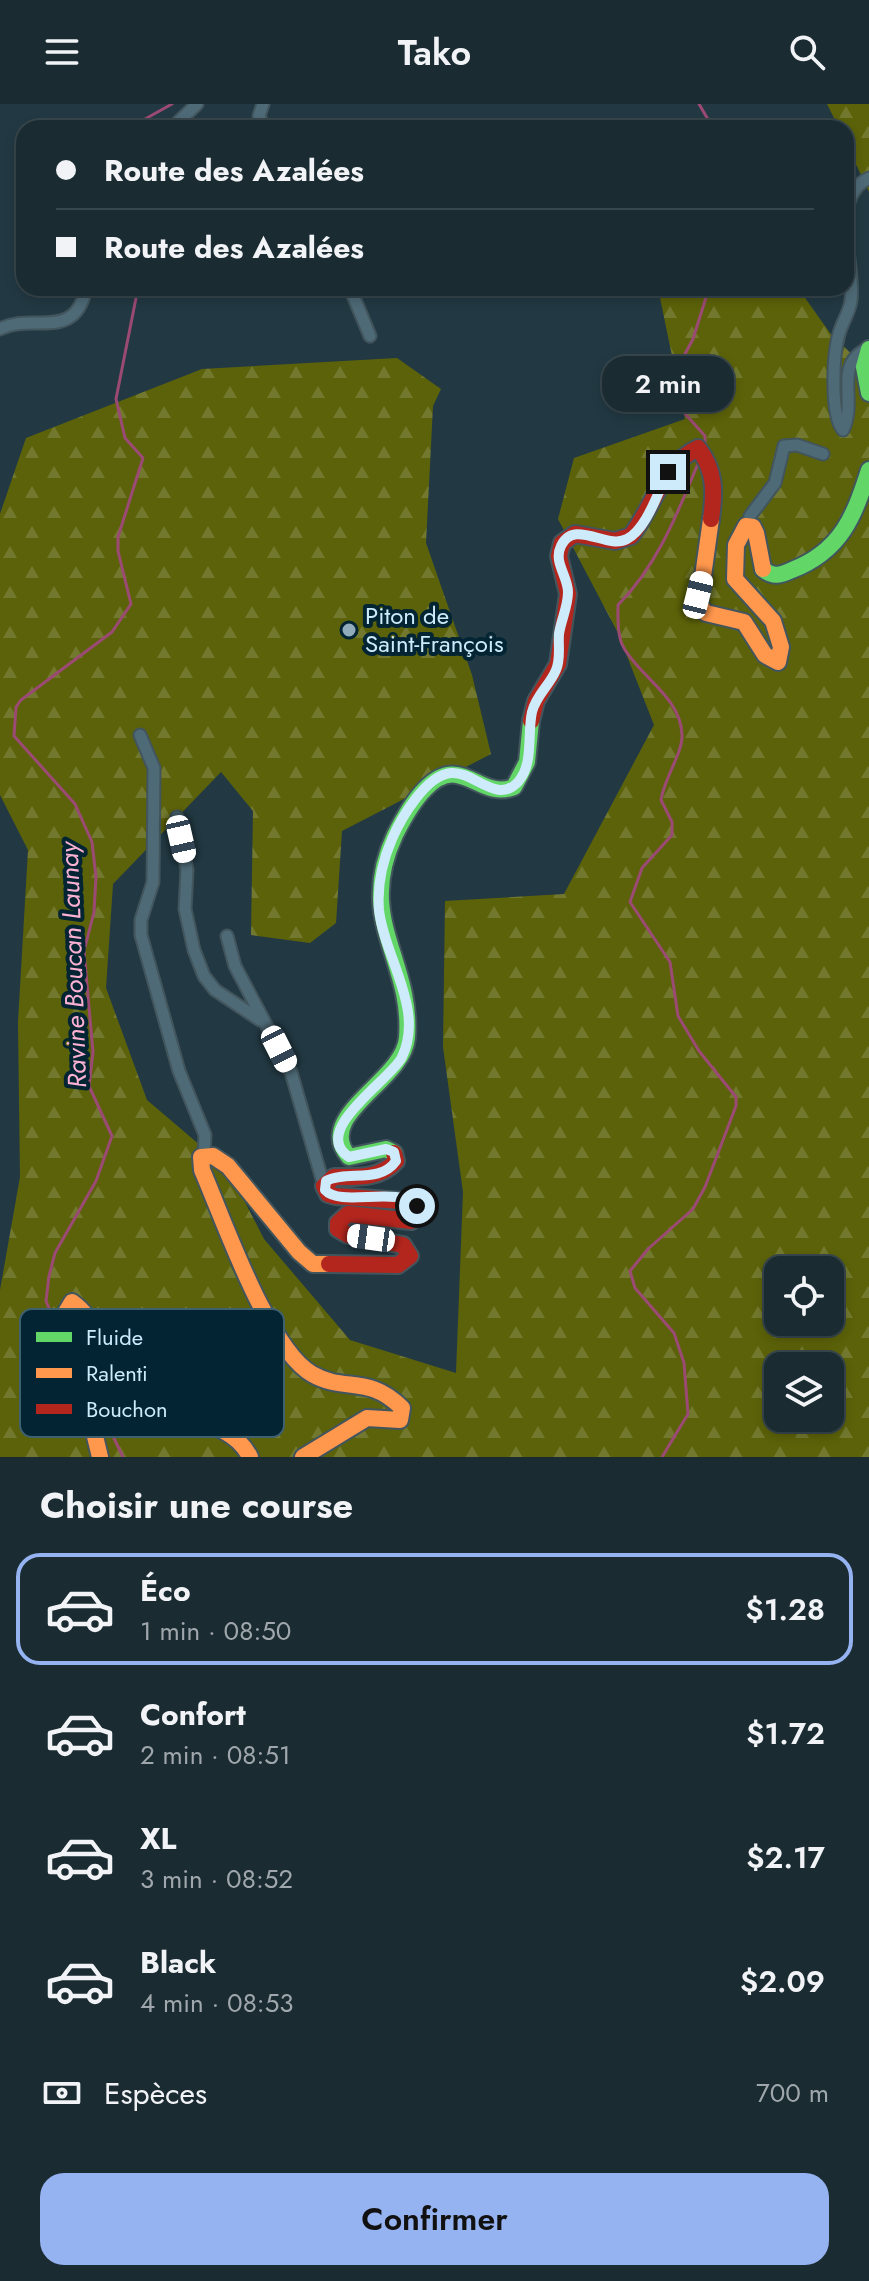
<!DOCTYPE html>
<html lang="fr">
<meta charset="utf-8">
<style>
body{margin:0;font-family:Jost,sans-serif;background:#23333a;color:#f1f3f6;height:100vh;display:flex;flex-direction:column;font-size:30px;white-space:nowrap}
*{box-sizing:border-box;margin:0}
p{font-size:26px;color:#9fa7ac}
.icon{flex:none;width:44px;height:44px;fill:none;stroke:currentColor;stroke-width:2;stroke-linecap:round;stroke-linejoin:round}
.map{position:relative;height:1353px;overflow:hidden}
.details{display:flex;flex-direction:column;background:#1a2b32;flex:1}
.details>*{flex:none}
.banner{position:absolute;left:16px;top:16px;width:838px;height:176px;border-radius:24px;box-shadow:0 4px 12px #0003,0 0 0 2px #38474d;display:grid;align-content:center;height:176px;padding:0 40px;background:#1a2b32}
.controls{position:absolute;left:764px;top:1152px;display:grid;gap:16px}
.controls a{display:grid;place-items:center;width:80px;height:80px;border-radius:16px;background:#1a2b32;box-shadow:0 4px 12px #0003,0 0 0 2px #38474d;font-size:40px}
.end{position:absolute;width:36px;height:36px;margin:-18px;border:10px solid #cdebfb;background:#111;box-shadow:0 0 0 4px #111}
.from{border-radius:50%}
.bubble{position:absolute;height:56px;border-radius:24px;background:#1a2b32;box-shadow:0 4px 12px #0003,0 0 0 2px #38474d;font-size:26px;font-weight:600;line-height:56px;text-align:center}
.car{position:absolute;width:24px;height:48px;margin:-24px -12px;border-radius:10px;box-shadow:0 0 6px 2px #0007;background:linear-gradient(#fff 24%,#345 0 40%,#fff 0 76%,#345 0 86%,#fff 0)}
.banner b{display:flex;align-items:center;gap:28px;height:76px;font-size:30px}
.banner b+b{border-top:2px solid #38474d}
.banner i{width:20px;height:20px;background:#f1f3f6}
ul{padding:0;list-style:none}
li{display:flex;align-items:center;gap:24px;height:112px;margin:0 16px 12px;padding:0 24px;border:4px solid transparent;border-radius:24px}
li div{flex:1}
li b{display:block;font-size:30px}
li em{font-style:normal;font-weight:600}
li.on{border-color:#95b2f1}
li>.icon{width:72px;height:72px;stroke-width:1.5}
h2{padding:0 40px;font-size:36px;line-height:96px}
.pay{display:flex;align-items:center;gap:20px;height:88px;padding:0 40px;font-size:30px}
.pay p{margin-inline-start:auto}
.cta{display:flex;gap:16px;margin-top:auto;padding:16px 40px}
.cta a{flex:1;height:92px;border-radius:24px;background:#95b2f1;color:#111;font-size:32px;font-weight:600;line-height:92px;text-align:center}
header{display:flex;justify-content:space-between;align-items:center;height:104px;padding:0 40px;background:#1a2b32;font-size:36px;font-weight:600}
.map>svg:first-child{display:block}
.forest{fill:url(#forest-firs);fill-rule:evenodd}
.lines{fill:none;stroke-linecap:round;stroke-linejoin:round}
.stream{stroke:#9b4a74;stroke-width:3}
.street-casing{stroke:#42555d;stroke-width:15}
.fast-casing{stroke:#42555d;stroke-width:20}
.slow-casing{stroke:#42555d;stroke-width:20}
.jam-casing{stroke:#42555d;stroke-width:20}
.street{stroke:#4e6a76;stroke-width:11}
.fast{stroke:#63d668;stroke-width:16}
.slow{stroke:#ff974d;stroke-width:16}
.jam{stroke:#b3261e;stroke-width:16}
.route{stroke:#cdebfb;stroke-width:10}
.poi-dot{fill:#91adbb;stroke:#022433;stroke-width:3}
.labels{text-anchor:middle;stroke-width:8;stroke-linejoin:round;paint-order:stroke}
.poi-label{font-size:24px;fill:#cdebfb;stroke:#022433;text-anchor:start}
.water-label{font-size:26px;font-style:italic;fill:#fdb2d3;stroke:#022433}
.key{fill:#022433;stroke:#3f606f;stroke-width:2}
.key-label{font-size:22px;fill:#cdebfb}
</style>
<header><svg class="icon" aria-label="menu" viewBox="0 0 24 24"><path d="M4 6h16M4 12h16M4 18h16"/></svg>Tako<svg class="icon" aria-label="search" viewBox="0 0 24 24"><circle cx="10" cy="10" r="6"/><path d="M15 15l6 6"/></svg></header>
<div class="map">
<svg width="869" height="1353" viewBox="0 0 869 1353">
<defs>
<pattern id="forest-firs" width="22" height="20" patternUnits="userSpaceOnUse" patternTransform="scale(2)"><rect width="22" height="20" fill="#5c6209"/><path d="M5 1l3.5 6h-7zM16 11l3.5 6h-7z" fill="#72792e"/></pattern>
</defs>
<rect width="100%" height="100%" fill="#223943"/>
<path class="forest" d="M827,0h42v88l-23,-49v-15h-7z
M658,184h140l32,45 39,38v1086h-869v-167l20,-113 -2,-155 10,-172 -28,-55v-281l26,-76 176,-69 195,-11 44,31 -8,17 -7,137 46,132 19,79 -149,77 -6,92 -26,20 -59,-8 2,-124 -32,-39 -108,112 -7,104 41,112 81,69 36,70 86,101 106,33 7,-181 -20,-145 2,-146 119,-7 90,-169 -36,-92 -60,-114 16,-61 111,-39zM778,1166h52v52h-52zM778,1262h52v52h-52z"/>
<g class="lines">
<path class="stream" d="M699,0l14,24
M129,24l43,-24
M705,342v-10l-33,-37 -3,-15 24,-45 16,-51
M65,1242l-19,-45 3,-25 6,-23 41,-72 16,-45 -23,-50 4,-34 -9,-101 10,-39 2,-35 -4,-35 -17,-38 -61,-68 2,-29 5,-7 91,-68 19,-28 -13,-53v-14l25,-79 -18,-20 -9,-39 22,-111
M94,1293l29,60
M662,1353l26,-43 -4,-51 -10,-30 -39,-45 -5,-17 18,-22 45,-40 12,-22 31,-81v-9l-37,-46 -21,-35 -8,-54 -40,-60 12,-34 30,-33v-13l-11,-22c3,-21 22,-48 21,-65 -1,-38 -42,-58 -58,-87 -7,-11 -6,-31 -6,-43 40,-40 60,-93 81,-144"/>
<g class="street-casing">
<path id="street" d="M263,0l-4,12 5,12
M172,24l25,-24
M363,24h7
M350,184l20,48
M0,225c32,-17 75,14 86,-41
M843,326c-13,-15 -10,-76 -4,-96 3,-12 11,-22 12,-34 5,-35 -23,-103 18,-122
M843,326c15,-31 -11,-66 26,-82
M748,421l2,-9 25,-33 9,-37 13,-1 26,9
M140,631l14,33 -1,114 -12,38v15l38,136 26,64 -1,20
M177,713l10,53 -2,39 9,41 10,26 11,14 45,30
M227,832l8,30 56,106 33,114"/>
</g>
<g class="fast-casing">
<path id="fast" d="M869,245l-5,18 5,26
M763,465c10,9 18,6 29,1 49,-19 62,-53 77,-100
M394,1049l-8,-4 -37,8c-36,-42 54,-75 58,-119 6,-79 -52,-118 -12,-203 8,-16 17,-33 30,-46 36,-38 54,12 89,-2l13,-25 4,-41"/>
</g>
<g class="slow-casing">
<path id="slow" d="M711,415l-12,86 7,8 38,9 21,33 13,7 3,-15 -8,-26 -38,-42 1,-34 10,-19 7,1 3,6 7,36
M100,1353l-33,-136 -1,-9 6,-10c18,13 17,21 26,40 11,21 27,42 47,57 32,23 86,19 105,58
M303,1353l64,-39 33,2 2,-12c-34,-34 -57,-15 -90,-34 -44,-25 -89,-156 -110,-204l-1,-13 12,-1 15,10 71,86 14,12h16"/>
</g>
<g class="jam-casing">
<path id="jam" d="M531,617l5,-20 22,-37 10,-70 -9,-38 3,-13 13,-9 40,7 16,-5c23,-30 31,-71 67,-88 17,22 17,43 13,71
M329,1160l69,1 12,-9 -7,-11 -55,-10 -10,-6v-6l10,-9 63,7 8,-9 -5,-10 -79,-6 -7,-2 -4,-8 10,-9c23,0 46,2 62,-16l-2,-8"/>
</g>
<use href="#street" class="street"/>
<use href="#fast" class="fast"/>
<use href="#slow" class="slow"/>
<use href="#jam" class="jam"/>
</g>
<g class="lines">
<path class="route" d="M417,1102c-19,-21 -76,2 -92,-16l1,-9c21,-11 54,3 70,-20l-2,-9 -8,-3 -37,8c-40,-27 43,-78 53,-100 23,-48 -18,-100 -23,-147 -2,-25 3,-48 13,-71 9,-21 34,-64 59,-66 23,-2 46,32 67,9 16,-18 9,-48 14,-70 4,-17 18,-27 24,-42 5,-11 2,-24 3,-36 2,-14 9,-27 9,-42 0,-16 -15,-30 -7,-46 13,-28 46,4 66,-7 20,-10 31,-48 41,-67"/>
</g>
<circle class="poi-dot" cx="349" cy="526" r="8"/>
<g class="labels">
<g class="poi-label">
<text x="365" y="520">Piton de<tspan x="365" dy="28">Saint-François</tspan></text>
</g>
<g class="water-label">
<text transform="translate(73 861) rotate(-92)" y="9">Ravine Boucan Launay</text>
</g>
</g>
<rect x="20" y="1205" width="264" height="128" rx="12" class="key"/>
<rect x="36" y="1228" width="36" height="10" fill="#63d668"/>
<rect x="36" y="1264" width="36" height="10" fill="#ff974d"/>
<rect x="36" y="1300" width="36" height="10" fill="#b3261e"/>
<g class="key-label">
<text x="86" y="1241">Fluide</text>
<text x="86" y="1277">Ralenti</text>
<text x="86" y="1313">Bouchon</text>
</g>
</svg>
<div class="controls">
<a><svg class="icon" aria-label="locate" viewBox="0 0 24 24"><circle cx="12" cy="12" r="6"/><path d="M12 2v4M12 18v4M2 12h4M18 12h4"/></svg></a>
<a><svg class="icon" aria-label="layers" viewBox="0 0 24 24"><path d="M12 4l9 5-9 5-9-5zM3 14l9 5 9-5"/></svg></a>
</div>
<i class="end from" style="left:417px;top:1102px"></i>
<i class="end" style="left:668px;top:368px"></i>
<div class="bubble" style="left:602px;top:252px;width:132px">2 min</div>
<i class="car" style="left:698px;top:491px;rotate:14deg"></i>
<i class="car" style="left:181px;top:735px;rotate:167deg"></i>
<i class="car" style="left:279px;top:945px;rotate:153deg"></i>
<i class="car" style="left:371px;top:1134px;rotate:278deg"></i>
<div class="banner">
<b><i class="from"></i>Route des Azalées</b>
<b><i></i>Route des Azalées</b>
</div>
</div>
<section class="details">
<h2>Choisir une course</h2>
<ul>
<li class="on"><svg class="icon" aria-label="car" viewBox="0 0 24 24"><path d="M5 17H2v-5l4-1 3-4h7l3 4 3 1v5h-3M9 17h6M6 11h13"/><circle cx="7" cy="17" r="2"/><circle cx="17" cy="17" r="2"/></svg><div><b>Éco</b><p>1 min · 08:50</p></div><em>$1.28</em></li>
<li><svg class="icon" aria-label="car" viewBox="0 0 24 24"><path d="M5 17H2v-5l4-1 3-4h7l3 4 3 1v5h-3M9 17h6M6 11h13"/><circle cx="7" cy="17" r="2"/><circle cx="17" cy="17" r="2"/></svg><div><b>Confort</b><p>2 min · 08:51</p></div><em>$1.72</em></li>
<li><svg class="icon" aria-label="car" viewBox="0 0 24 24"><path d="M5 17H2v-5l4-1 3-4h7l3 4 3 1v5h-3M9 17h6M6 11h13"/><circle cx="7" cy="17" r="2"/><circle cx="17" cy="17" r="2"/></svg><div><b>XL</b><p>3 min · 08:52</p></div><em>$2.17</em></li>
<li><svg class="icon" aria-label="car" viewBox="0 0 24 24"><path d="M5 17H2v-5l4-1 3-4h7l3 4 3 1v5h-3M9 17h6M6 11h13"/><circle cx="7" cy="17" r="2"/><circle cx="17" cy="17" r="2"/></svg><div><b>Black</b><p>4 min · 08:53</p></div><em>$2.09</em></li>
</ul>
<div class="pay"><svg class="icon" aria-label="cash" viewBox="0 0 24 24"><path d="M3 7h18v10H3z"/><circle cx="12" cy="12" r="2"/></svg>Espèces<p>700 m</p></div>
<div class="cta"><a>Confirmer</a></div>
</section>
